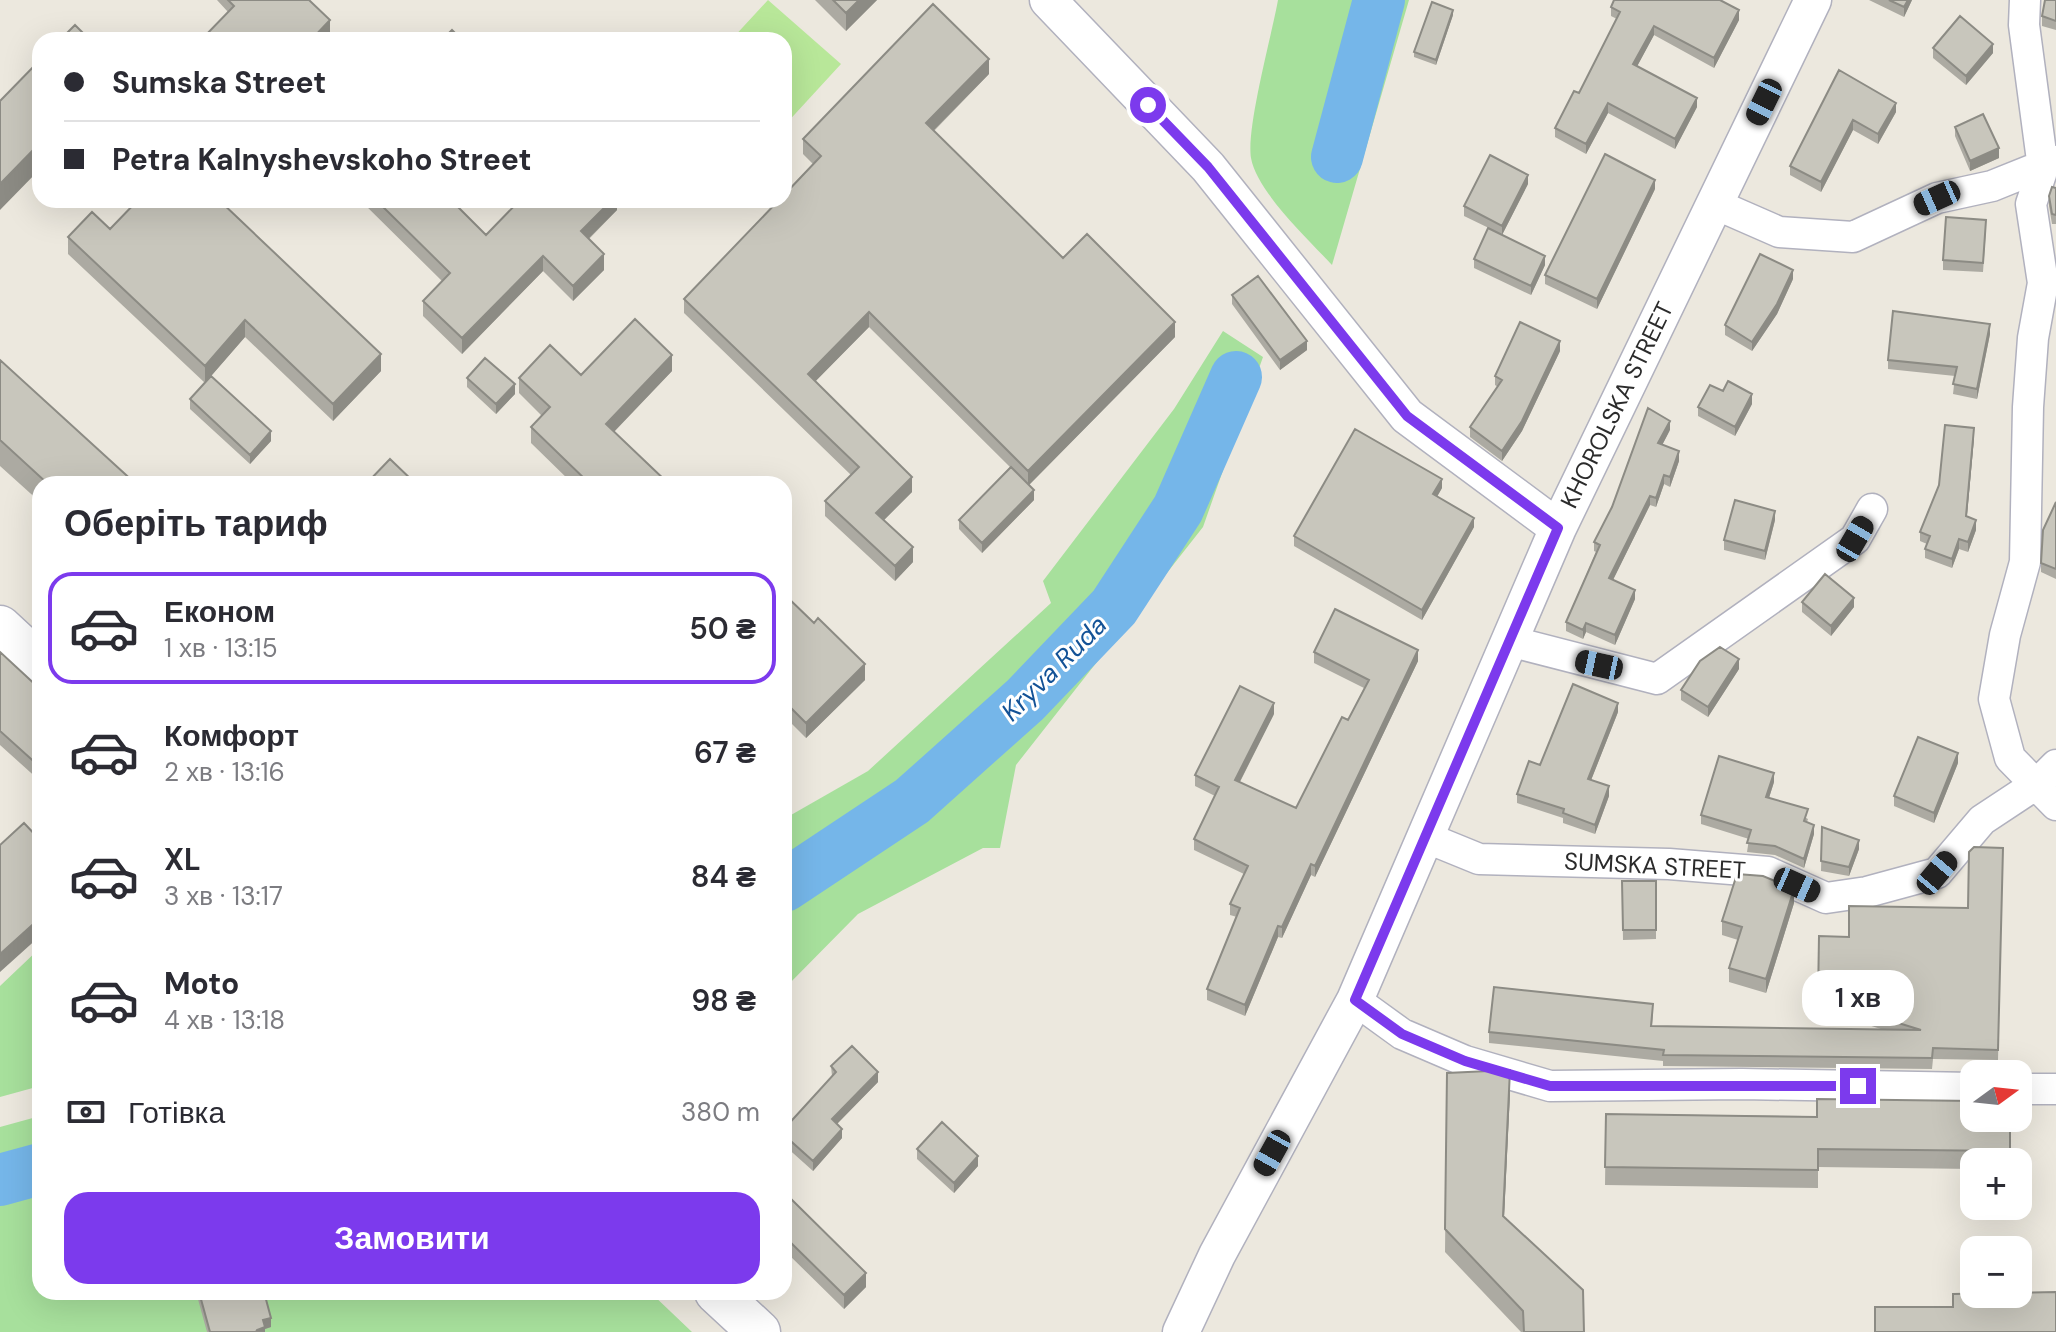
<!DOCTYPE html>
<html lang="uk">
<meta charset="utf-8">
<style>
body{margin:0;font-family:"DM Sans",sans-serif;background:#f7f7f7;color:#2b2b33;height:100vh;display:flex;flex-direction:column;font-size:30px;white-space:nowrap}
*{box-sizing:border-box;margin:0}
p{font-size:26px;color:#7c7c81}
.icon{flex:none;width:44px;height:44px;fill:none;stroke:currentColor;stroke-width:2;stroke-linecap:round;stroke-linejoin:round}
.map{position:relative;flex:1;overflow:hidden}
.sheet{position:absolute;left:32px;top:476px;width:760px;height:824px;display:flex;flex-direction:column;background:#fff;border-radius:24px;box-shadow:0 8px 32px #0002}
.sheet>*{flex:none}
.banner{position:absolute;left:32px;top:32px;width:760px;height:176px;border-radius:24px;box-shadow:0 8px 32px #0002;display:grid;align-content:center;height:176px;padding:0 32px;background:#fff}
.needle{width:52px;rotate:75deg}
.tools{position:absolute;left:1960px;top:1060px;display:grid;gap:16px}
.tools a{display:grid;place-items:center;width:72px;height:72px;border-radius:16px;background:#fff;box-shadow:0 8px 32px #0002;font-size:40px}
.end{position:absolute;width:36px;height:36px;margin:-18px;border:10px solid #7c3aed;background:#fff;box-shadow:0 0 0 4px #fff}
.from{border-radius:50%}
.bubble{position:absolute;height:56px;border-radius:24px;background:#fff;box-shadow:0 8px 32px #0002;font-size:26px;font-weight:600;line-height:56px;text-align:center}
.car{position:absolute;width:24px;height:48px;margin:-24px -12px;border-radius:10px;box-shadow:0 0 6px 2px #0007;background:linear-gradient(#222 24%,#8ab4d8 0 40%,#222 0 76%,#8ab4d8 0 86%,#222 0)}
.banner b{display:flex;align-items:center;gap:28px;height:76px;font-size:30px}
.banner b+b{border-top:2px solid #e1e1e2}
.banner i{width:20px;height:20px;background:#2b2b33}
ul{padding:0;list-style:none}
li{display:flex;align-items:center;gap:24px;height:112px;margin:0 16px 12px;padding:0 16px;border:4px solid transparent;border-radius:24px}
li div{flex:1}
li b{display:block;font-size:30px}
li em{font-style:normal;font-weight:600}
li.selected{border-color:#7c3aed}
li>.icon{width:72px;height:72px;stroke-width:1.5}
h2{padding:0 32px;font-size:36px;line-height:96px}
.pay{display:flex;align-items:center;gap:20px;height:88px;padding:0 32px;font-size:30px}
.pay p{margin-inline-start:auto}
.button{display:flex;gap:16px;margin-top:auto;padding:16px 32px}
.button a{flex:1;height:92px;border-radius:24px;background:#7c3aed;color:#fff;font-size:32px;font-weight:600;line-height:92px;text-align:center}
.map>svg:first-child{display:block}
.green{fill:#a7e09c}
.pitch{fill:#b8e799}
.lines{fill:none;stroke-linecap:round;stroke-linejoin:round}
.river{stroke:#75b6e9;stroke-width:52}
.minor-casing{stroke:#b1b1be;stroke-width:33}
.tertiary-casing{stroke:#b1b1be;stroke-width:39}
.secondary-casing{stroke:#b1b1be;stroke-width:45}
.minor{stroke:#fff;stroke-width:30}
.tertiary{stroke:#fff;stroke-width:36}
.secondary{stroke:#fff;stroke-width:42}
.wall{fill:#acaaa2}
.shaded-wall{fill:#8c8b84}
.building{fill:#c8c6bc;stroke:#8c8b84;stroke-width:2}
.route{stroke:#7c3aed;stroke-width:10}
.labels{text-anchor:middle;stroke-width:6;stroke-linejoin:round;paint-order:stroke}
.street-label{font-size:24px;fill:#2b2b2b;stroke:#fff}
.water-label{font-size:26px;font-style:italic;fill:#135296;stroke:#fff}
</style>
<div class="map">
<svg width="2056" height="1332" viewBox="0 0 2056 1332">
<rect width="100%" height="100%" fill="#ece8de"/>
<path class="green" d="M1278,0h131l-77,265c-23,-25 -75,-73 -81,-107 -5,-30 21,-124 27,-158z
M1223,331l40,26 -60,170 -187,238 -16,83h-17l-125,66 -74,75v-170l84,-48 183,-168 -8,-22 131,-172z
M40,948v138l-40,11v-111z
M40,1116v176h610l42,40h-692v-205z"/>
<path class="pitch" d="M768,0l73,64 -57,62v-86h-53z"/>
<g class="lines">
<path class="river" d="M1337,157l42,-157
M784,886l128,-85 113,-101 89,-93 64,-98 58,-132
M0,1180l40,-11"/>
<g class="minor-casing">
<path id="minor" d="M2025,0l-1,25 19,143 -12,36 12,79 -10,55 -5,69 -3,155 -20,73 -11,64 16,59 46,47
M1715,204l64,28 74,5 84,-39 55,-12 62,-25
M1509,641l148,38 198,-140 17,-30
M1425,837l54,22 190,5 99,8 58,26 41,-6 70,-19 45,-53 56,-37 18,-18
M1355,1000l47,34 63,27 85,25 192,-2 232,4
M2018,1089h38"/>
</g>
<g class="tertiary-casing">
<path id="tertiary" d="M1048,0l160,167 199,249 151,112
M1181,1332l36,-77 138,-255 203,-472 255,-528"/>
</g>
<g class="secondary-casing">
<path id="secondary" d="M0,627l40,37
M716,1292l43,40"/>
</g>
<use href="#minor" class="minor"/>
<use href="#tertiary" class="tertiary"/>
<use href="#secondary" class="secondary"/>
</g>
<path class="wall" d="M217,0h92l21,32 -102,-20z
M815,0h62l-31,31z
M1869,0h43l-8,17z
M2056,0v30l-14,-4v-10z
M1611,7l128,13 -25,48 -60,-33 -17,31 60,41 -22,42 -67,-36 -22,41 -31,-17v-9l24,-35 38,-74 -6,-3z
M1453,15l-17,50 -22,-8v-5z
M1933,48l60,5 -27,32 -33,-27z
M1839,70l57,42 -18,32 -25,-14 -32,62 -31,-17v-9z
M989,74l-55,57 129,127 112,79 -146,148 5,15 -52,53 -23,-24v-9l51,-53 -141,-140 -54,54 97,111 -28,28 29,42 -18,19 -70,-65v-15l26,-26 -167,-162v-14l129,-135 -10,-10v-15z
M1955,127l44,31 -29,13 -15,-35z
M1528,184l-26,51 43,30 -14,30 -57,-27v-9l21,-28 -31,-15v-10z
M2056,188v36h-4l-3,-18v-10z
M1655,189l-58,120 -52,-25v-9z
M360,200h91l35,35 131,-35v10l-28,29 15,31 -31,31 -30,-30 -81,83 -39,-38v-15l19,-20z
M110,229l271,142 -48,50 -88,-84 -40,46 -137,-129v-17z
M1986,230l-3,42 -40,-2v-10z
M1793,279l-16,35 -25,37 -27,-16v-10z
M1232,295l75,55 -27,20 -48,-66z
M1990,334l-13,65 -24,-5 2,-18 -67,-7v-9z
M1560,351l-38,80 -20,30 -32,-24v-10l28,-40 -3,-2v-9z
M0,360l136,124h-96v18l-40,-36z
M672,371l-58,61 55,52h-96l-42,-41v-16l11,-11 -23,-23v-15z
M467,378l48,16 -19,20 -29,-27z
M1723,391l29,13 -17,32 -37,-20v-9z
M190,399l81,42 -21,23 -60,-55z
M1670,430l-8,15 17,16 -9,26 -6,-3 -8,23 -6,-2 -37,75 22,19 -20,46 -29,-13 -3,7 -17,-8v-9l30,-70 -2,-1v-9z
M1974,438l-7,78 9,14 -8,22 -9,-3 -7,19 -27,-10v-9l2,-5 -7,-3v-9z
M1442,488l-5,8 37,31 -52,93 -128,-74v-10z
M2056,502v77l-15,-7v-9z
M1775,520l-10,40 -41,-10v-10z
M784,594l81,86 -59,58 -22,-22z
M1802,602l52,5 -23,29 -29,-24z
M0,652l40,37v92l-40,-36z
M1314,652l104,9 -103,216 -4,-2 -29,63 -4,-1 -33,79 -38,-16v-11l30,-72 -7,-2v-11l14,-30 -50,-24v-11l21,-43 -20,-10v-11l79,-61 -34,68 56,26 52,-88 16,-32 -50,-25z
M1739,669l-31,48 -27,-17v-10z
M1618,712l-27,68 18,16 -14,38 -32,-11v-5l-46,-15v-9l23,-29z
M1958,763l-24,60 -40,-17v-10z
M1774,782l-5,16 39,21 -1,3 7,12 -10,34 -29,-13 -28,-3 2,-13 -48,-15v-9z
M1822,827l37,22 -10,27 -28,-5z
M2003,848l-5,212 -65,-1 -1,10 -269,-3v-5l-174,-18v-11l164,-17 -1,11 232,4 -66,-21 1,-73 30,1 119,-29z
M1622,881h34v58l-33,1z
M1794,903l-28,90 -37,-11v-14l9,-28 -16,-5v-14z
M831,1066l47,16 -41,42 5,14 -29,33 -29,-26v-16l48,-53z
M1447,1073l63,20 -6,124 80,115h-63l-76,-80z
M1606,1114l405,4 -1,44h-36v7l-156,-2v21l-213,-3z
M917,1149l61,17 -24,27 -37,-34z
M784,1192l82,95 -22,22 -60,-59z
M196,1292h68l7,35 -6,2v3h-58z"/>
<path class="shaded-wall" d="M859,0h18l-31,31v-18z
M1908,0h4l-8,17v-10z
M1453,10v5l-17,50v-5z
M1739,10v10l-25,48v-10z
M330,20v12l-7,8h-12z
M1654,26v9l-21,39v-10z
M1993,44v9l-27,32v-9z
M989,59v15l-63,64v-15z
M1697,98v9l-22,42v-10z
M1608,103v10l-22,41v-10z
M1896,103v9l-18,32v-10z
M1853,120v10l-32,62v-10z
M40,143v26l-40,41v-26z
M1999,148v10l-29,13v-10z
M1528,175v9l-26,51v-9z
M1655,180v9l-58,120v-10z
M612,200h5v10l-36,36v-15z
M604,254v16l-31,31v-15z
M543,256v15l-81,83v-16z
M1545,256v9l-14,30v-9z
M1793,270v9l-16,35 -25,37v-9z
M869,312v15l-61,62v-15z
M245,320v17l-40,46v-17z
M1175,322v15l-147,149v-15z
M1990,324v10l-13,65v-10z
M1307,341v9l-27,20v-10z
M1560,341v10l-38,80 -20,30v-10z
M381,354v17l-48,50v-17z
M672,355v16l-66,69v-16z
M515,384v10l-19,20v-10z
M1752,394v10l-17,32v-9z
M1670,421v9l-12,23v-10z
M1974,428v10l-8,87v-9z
M271,431v10l-21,23v-9z
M1679,451v10l-9,26v-10z
M1664,475v9l-8,23v-9z
M912,477v15l-36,36v-15z
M1442,479v9l-9,16v-10z
M1034,490v10l-52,53v-10z
M1650,496v9l-41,83v-10z
M1775,511v9l-10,40v-9z
M1474,518v9l-52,93v-10z
M1976,520v10l-8,22v-10z
M1959,539v10l-7,19v-9z
M913,547v15l-18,19v-15z
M1635,590v9l-20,46v-10z
M1854,598v9l-23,29v-10z
M1586,623v9l-3,7v-9z
M1418,650v11l-103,216v-11z
M1739,659v10l-31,48v-10z
M865,664v16l-59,58v-15z
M1274,703v11l-39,77v-11z
M1618,703v9l-30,76v-9z
M1958,753v10l-24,60v-10z
M1774,773v9l-8,25v-10z
M1609,786v10l-14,38v-9z
M1814,825v9l-10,34v-9z
M1859,840v9l-10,27v-9z
M1311,864v11l-29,63v-11z
M1794,889v14l-28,90v-14z
M40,918v18l-40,36v-18z
M1278,926v11l-33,79v-11z
M1510,1070v23l-7,146v-23z
M878,1072v10l-46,47v-10z
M842,1129v9l-29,33v-10z
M978,1156v10l-24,27v-10z
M866,1273v14l-22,22v-14z
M271,1318v9l-6,2v3h-9l7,-12z"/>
<path class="building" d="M228,0h81l21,20 -19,20h-110l33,-34z
M833,0h26l-13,13z
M1614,0h106l19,10 -25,48 -60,-32 -21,38 64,34 -22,41 -67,-36 -22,41 -31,-16 19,-37 5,2 41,-81 -9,-5z
M1889,0h19l-4,7z
M2045,0h11v21l-14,-5z
M1432,2l21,8 -17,50 -22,-8z
M933,4l56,55 -63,64 137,135 24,-24 88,88 -147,149 -159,-159 -61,62 104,103 -36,36 37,34 -18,19 -70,-65 34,-34 -175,-168 95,-99h5v-5l37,-39 -18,-17z
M1960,16l33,28 -27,32 -33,-28z
M75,25l15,15h-30z
M452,30l10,10h-20z
M40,60v83l-40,41v-83z
M1839,70l57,33 -18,31 -25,-14 -32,62 -31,-16z
M1983,114l16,34 -29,13 -15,-34z
M1605,154l50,26 -58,119 -52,-24z
M1490,155l38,20 -26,51 -38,-20z
M2052,187l4,1v27l-4,-1 -3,-18z
M138,200h81l162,154 -48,50 -88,-84 -40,46 -137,-129 24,-25 18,17z
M376,200h75l35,35 34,-35h92l-31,31 23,23 -31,32 -30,-30 -81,82 -39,-37 27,-28z
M1946,217l40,3 -3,43 -40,-3z
M1488,228l57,28 -14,30 -57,-27z
M1760,254l33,16 -16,34 -25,38 -27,-17z
M1258,276l49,65 -27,19 -48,-65z
M1893,311l97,13 -13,65 -24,-5 4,-17 -69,-7z
M635,319l37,36 -66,69 63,60h-79l-59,-57 19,-20 -31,-29 31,-33 31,30z
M1520,322l40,19 -38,80 -20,30 -32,-24 32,-47 -7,-4z
M485,358l30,26 -19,20 -29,-26z
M0,360l136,124h-88l-48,-44z
M211,376l60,55 -21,24 -60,-56z
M1728,381l24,13 -17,33 -37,-20 12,-22 13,6z
M1648,408l22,13 -12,22 21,8 -9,26 -6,-2 -8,23 -6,-2 -41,82 26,12 -20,45 -29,-12 -3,7 -17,-8 34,-77 -6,-3 18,-35z
M1945,425l29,3 -8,88 10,4 -8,22 -9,-3 -7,20 -27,-10 5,-13 -10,-4 19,-47z
M1355,429l87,50 -9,15 41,24 -52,92 -128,-74z
M390,459l26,25h-50z
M1011,467l23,23 -52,53 -23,-23z
M1735,500l40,11 -10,40 -41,-11z
M2056,502v67l-15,-6 2,-33z
M1825,574l29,24 -23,28 -29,-24z
M784,594l30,29 4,-5 47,46 -59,59 -22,-22z
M1335,609l83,41 -103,216 -4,-2 -29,63 -4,-1 -33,79 -38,-16 33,-81 -10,-4 18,-38 -54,-27 25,-52 -24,-12 45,-89 34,17 -39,77 61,28 46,-91 6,3 21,-40 -55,-28z
M1720,647l19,12 -31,48 -27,-17 19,-29z
M0,652l40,37v78l-40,-36z
M1573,684l45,19 -30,76 21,7 -14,39 -32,-12 1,-4 -47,-15 12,-33 11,4z
M1918,737l40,16 -24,60 -40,-17z
M1719,756l55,17 -8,24 42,12 -4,12 10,4 -10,34 -29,-13 -28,-3 4,-13 -50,-15z
M24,823l16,17v78l-40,36v-109z
M1822,827l37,13 -10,27 -28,-6z
M1974,847l29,1 -5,202 -65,-2 -1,10 -269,-3 1,-5 -175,-18 5,-45 159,17 -2,22 270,4 -103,-32 1,-62 30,1v-31l119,2 1,-56z
M1737,874l26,2 31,13 -28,90 -37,-11 13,-41 -20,-6z
M1622,881h34v49h-33z
M852,1046l26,26 -46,47 10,10 -29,32 -29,-26v-6l52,-57 -5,-6z
M1510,1070l-7,146 80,74 1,42h-60l-1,-21 -78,-82 2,-156z
M1817,1099l157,2v17h36v33l-192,-2v21l-213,-3 1,-53 211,3z
M942,1122l36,34 -24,27 -37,-34z
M784,1192l82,81 -22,22 -60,-59z
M199,1292h65l7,26 -8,2 2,7 -8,3 -1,2h-46z
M2056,1292v40h-181v-25h78v-13z"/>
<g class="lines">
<path class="route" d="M1148,105l60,62 199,249 151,112 -203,472 47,34 63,27 85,25h308"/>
</g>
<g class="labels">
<g class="street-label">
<text transform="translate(1617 405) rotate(-64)" y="8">KHOROLSKA STREET</text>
<text transform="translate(1655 866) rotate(3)" y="8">SUMSKA STREET</text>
</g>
<g class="water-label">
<text transform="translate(1054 668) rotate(-45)" y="9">Kryva Ruda</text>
</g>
</g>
</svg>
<div class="tools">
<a><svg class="needle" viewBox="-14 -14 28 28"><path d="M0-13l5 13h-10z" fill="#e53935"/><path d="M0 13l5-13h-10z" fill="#7c7c81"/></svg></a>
<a>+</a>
<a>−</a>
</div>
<i class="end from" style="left:1148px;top:105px"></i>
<i class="end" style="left:1858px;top:1086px"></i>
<div class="bubble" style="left:1802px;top:970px;width:112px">1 хв</div>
<i class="car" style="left:1764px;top:102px;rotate:206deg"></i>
<i class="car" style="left:1937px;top:198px;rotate:246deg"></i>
<i class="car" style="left:1855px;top:539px;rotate:30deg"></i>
<i class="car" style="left:1599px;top:665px;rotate:282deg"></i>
<i class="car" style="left:1937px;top:873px;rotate:40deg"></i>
<i class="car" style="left:1797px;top:885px;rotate:114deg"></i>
<i class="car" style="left:1272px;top:1153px;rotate:209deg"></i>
<div class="banner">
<b><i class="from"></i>Sumska Street</b>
<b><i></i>Petra Kalnyshevskoho Street</b>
</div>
<section class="sheet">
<h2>Оберіть тариф</h2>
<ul>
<li class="selected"><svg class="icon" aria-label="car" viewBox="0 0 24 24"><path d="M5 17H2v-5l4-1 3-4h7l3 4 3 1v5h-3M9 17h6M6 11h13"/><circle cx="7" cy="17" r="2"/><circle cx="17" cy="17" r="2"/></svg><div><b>Економ</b><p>1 хв · 13:15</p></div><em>50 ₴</em></li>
<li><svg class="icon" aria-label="car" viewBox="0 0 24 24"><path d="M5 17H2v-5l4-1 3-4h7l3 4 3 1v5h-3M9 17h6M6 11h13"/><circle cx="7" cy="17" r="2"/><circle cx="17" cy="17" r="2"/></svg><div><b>Комфорт</b><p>2 хв · 13:16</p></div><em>67 ₴</em></li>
<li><svg class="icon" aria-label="car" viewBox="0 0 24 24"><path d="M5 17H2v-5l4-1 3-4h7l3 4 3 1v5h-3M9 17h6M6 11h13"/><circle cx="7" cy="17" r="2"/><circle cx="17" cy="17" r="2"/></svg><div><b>XL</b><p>3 хв · 13:17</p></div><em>84 ₴</em></li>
<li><svg class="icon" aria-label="car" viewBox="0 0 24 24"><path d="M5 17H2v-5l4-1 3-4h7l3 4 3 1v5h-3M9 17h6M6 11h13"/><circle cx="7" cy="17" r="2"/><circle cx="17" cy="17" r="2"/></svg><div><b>Moto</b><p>4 хв · 13:18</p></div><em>98 ₴</em></li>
</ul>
<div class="pay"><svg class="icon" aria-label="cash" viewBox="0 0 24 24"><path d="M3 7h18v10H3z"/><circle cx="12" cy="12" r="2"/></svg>Готівка<p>380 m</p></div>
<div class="button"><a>Замовити</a></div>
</section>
</div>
